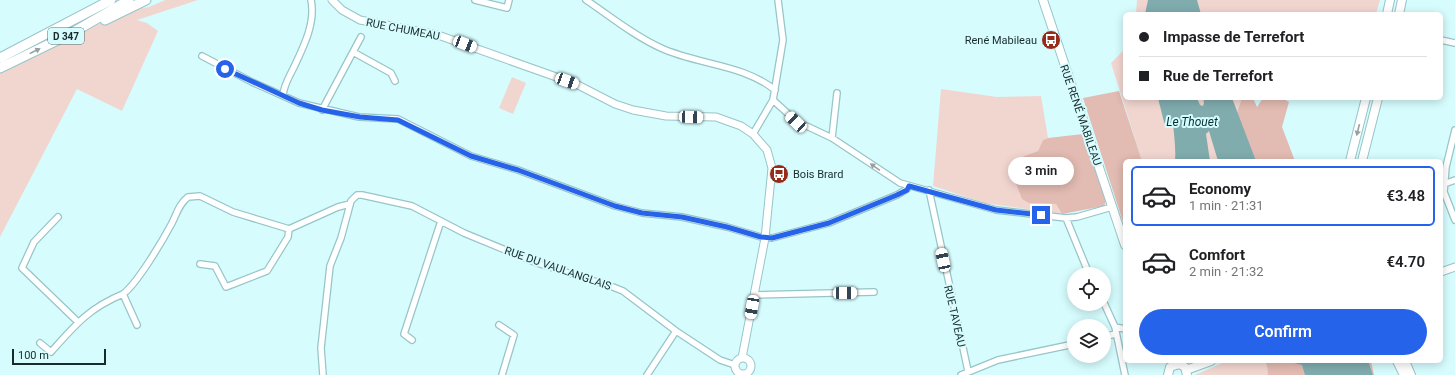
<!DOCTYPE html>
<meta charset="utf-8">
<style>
body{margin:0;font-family:Roboto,sans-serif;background:#f2f2f2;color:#202124;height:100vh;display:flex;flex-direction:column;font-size:15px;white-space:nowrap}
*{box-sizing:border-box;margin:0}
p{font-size:13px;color:#757577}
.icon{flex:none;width:22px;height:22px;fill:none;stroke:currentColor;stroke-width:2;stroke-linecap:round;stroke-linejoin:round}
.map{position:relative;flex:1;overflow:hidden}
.sheet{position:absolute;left:1123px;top:159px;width:320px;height:204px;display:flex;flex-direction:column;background:#fff;border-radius:6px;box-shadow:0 2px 10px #0003}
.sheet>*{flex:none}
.guide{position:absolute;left:1123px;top:12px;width:320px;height:88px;border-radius:6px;box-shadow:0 2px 10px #0003;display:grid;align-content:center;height:88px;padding:0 16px;background:#fff}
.controls{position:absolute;left:1067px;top:267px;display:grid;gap:8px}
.controls a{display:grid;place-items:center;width:44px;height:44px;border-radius:50%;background:#fff;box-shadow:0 2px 10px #0003;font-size:20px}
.scale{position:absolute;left:12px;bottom:10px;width:94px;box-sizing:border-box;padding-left:4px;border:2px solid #182b2c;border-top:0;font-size:11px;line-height:14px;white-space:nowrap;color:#182b2c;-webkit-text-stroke:3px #d6fcfe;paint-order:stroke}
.end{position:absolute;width:18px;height:18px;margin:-9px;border:5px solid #2563eb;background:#fff;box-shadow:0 0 0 2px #fff}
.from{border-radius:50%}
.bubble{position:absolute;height:28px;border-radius:14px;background:#fff;box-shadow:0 2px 10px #0003;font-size:13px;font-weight:600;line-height:28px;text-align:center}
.car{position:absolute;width:12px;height:24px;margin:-12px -6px;border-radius:5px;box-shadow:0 0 3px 1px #0007;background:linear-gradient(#fff 24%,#345 0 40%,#fff 0 76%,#345 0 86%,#fff 0)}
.guide b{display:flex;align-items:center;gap:14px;height:38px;font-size:15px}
.guide b+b{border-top:1px solid #e0e0e0}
.guide i{width:10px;height:10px;background:#202124}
ul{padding:7px 0 0;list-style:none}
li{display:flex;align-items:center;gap:12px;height:60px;margin:0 8px 6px;padding:0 8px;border:2px solid transparent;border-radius:6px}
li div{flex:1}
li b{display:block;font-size:15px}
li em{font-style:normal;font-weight:600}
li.current{border-color:#2563eb}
li>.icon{width:36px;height:36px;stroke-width:1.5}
.button{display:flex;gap:8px;margin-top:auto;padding:8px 16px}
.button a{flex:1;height:46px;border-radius:24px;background:#2563eb;color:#fff;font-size:16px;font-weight:600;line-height:46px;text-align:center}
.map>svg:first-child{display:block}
.green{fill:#f1d6d0}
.forest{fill:#e2bbb2}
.water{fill:#80acae}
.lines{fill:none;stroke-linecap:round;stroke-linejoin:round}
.minor-casing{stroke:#97c5c8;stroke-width:8}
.tertiary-casing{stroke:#97c5c8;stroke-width:9}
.secondary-casing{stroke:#97c5c8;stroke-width:10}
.trunk-casing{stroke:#97c5c8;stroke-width:11}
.minor{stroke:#fff;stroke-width:5.5}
.tertiary{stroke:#fff;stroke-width:7}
.secondary{stroke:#fff;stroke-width:8}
.trunk{stroke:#fff;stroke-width:9}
.oneway{fill:#97a0a0}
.route{stroke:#2563eb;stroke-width:5}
.labels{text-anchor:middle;stroke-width:4;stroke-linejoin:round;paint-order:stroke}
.shield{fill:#d6fcfe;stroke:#516a6b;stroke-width:1}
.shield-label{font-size:10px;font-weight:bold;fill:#182b2c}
.street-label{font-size:11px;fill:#182b2c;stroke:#d6fcfe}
.poi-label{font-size:11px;fill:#182b2c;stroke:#d6fcfe;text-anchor:end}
.water-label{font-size:12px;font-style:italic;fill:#043234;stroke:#d6fcfe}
</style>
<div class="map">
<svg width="1455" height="375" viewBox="0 0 1455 375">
<rect width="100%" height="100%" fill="#d6fcfe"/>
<path class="green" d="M165,0h33l-61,20 10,3 11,8 -36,80 -45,-22 -77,148v-174l122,-52 27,-4z
M1137,0h243l-4,14h-240z
M1125,49v49h117l-22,63h-78l-31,-98z
M512,77l14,6 -13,31 -14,-6z
M941,89l56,8 44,-1 7,42 -5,2 -5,11 -14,5 5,47 27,1 6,10 -78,-11 -51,-17z
M1227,361h38l2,5 1,9h-73z"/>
<path class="forest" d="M1119,91l23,70h-17v67l-42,-130z
M1242,98h11l4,9 6,-9h19l7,4 -7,25 13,34h-75z
M1083,134l23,67 -2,5 -42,8 -6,-10 -27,-1 -7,-4 -7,-18 9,-25 14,-5 5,-11 5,-2z
M1265,361h106l3,14h-106l-1,-9z"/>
<path class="water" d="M1148,0h49l4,14h-56z
M1158,98h39l3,7 3,1 1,-3 -1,-5h29l24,63h-38l-9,-30 -3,3 4,27h-35c1,-13 -1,-25 -2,-38l-6,3 -3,-4z
M1287,361h81l5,14h-68l-3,-10z"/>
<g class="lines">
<g class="minor-casing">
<path id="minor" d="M475,0l32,8 2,-8
M586,0c24,16 48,36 75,48 37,17 82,16 114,42
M1441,40l14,3
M353,52l38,21 4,8
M202,56l50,26 47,21 60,14 39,2 73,37 47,14 97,36 27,7 40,4 45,10 34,10 11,1 57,-15 68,-28 10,-6 2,-3
M283,95c1,-10 6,-18 10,-26 10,-21 23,-46 18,-69
M773,100l23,21 36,17 68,45 96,27 70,8 11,-1 35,-10
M322,110l39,-73
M1455,130l-9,37 -2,25 11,28
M753,134l20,-34 10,-60 -5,-40
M832,138l5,-45
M1444,184l11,-4
M929,190l39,181
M58,217l-24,25 -12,26 56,54
M1066,218l23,56
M200,264l15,2 11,21 41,-16 21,-34 1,-8
M754,295l120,-3
M1104,303l11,24 10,48
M137,325l-14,-31c14,-10 40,-54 49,-71 5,-10 7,-19 16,-26l12,-1 33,16 56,17 49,-22 12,-3
M499,325l15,10 -12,40
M1115,327l10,2
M1104,337l11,-3
M412,340l-8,-6 37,-113
M40,343l11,9c24,-27 38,-44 72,-58
M323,375l-2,-27 9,-82 11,-28 10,-37 6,-6h5l50,11 52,27 73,30 76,24 10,4 53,40 44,29 15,5
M647,375l29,-44
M961,375l37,-15 76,-16"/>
</g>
<g class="tertiary-casing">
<path id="tertiary" d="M332,0l10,10 18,10 78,15 138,49 39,20 18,6 33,6 50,1 25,9 12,8 14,16 5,18 -7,70 -23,120
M1441,272l14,-5
M735 366a8 8 0 1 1 16 0a8 8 0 1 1-16 0Z"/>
</g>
<g class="secondary-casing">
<path id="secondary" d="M1043,0l82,245
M1387,14l3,-14
M1399,14l3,-14
M1350,161l16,-63
M1362,161l16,-63
M1397,361l7,14
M1405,361l6,14
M1186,370l25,-9
M1168,375l2,-8 9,-3 6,3 2,8"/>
</g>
<g class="trunk-casing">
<path id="trunk" d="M105,20l41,-20
M0,58l111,-58
M0,68l70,-34 59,-34"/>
</g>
<use href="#minor" class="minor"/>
<use href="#tertiary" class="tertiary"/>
<use href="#secondary" class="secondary"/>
<use href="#trunk" class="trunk"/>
</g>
<defs><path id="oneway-solid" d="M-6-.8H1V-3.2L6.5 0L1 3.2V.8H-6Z"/></defs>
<g class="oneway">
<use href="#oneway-solid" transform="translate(35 51) rotate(-26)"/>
<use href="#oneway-solid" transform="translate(1358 130) rotate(104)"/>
<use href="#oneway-solid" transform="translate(875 167) rotate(-145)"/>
</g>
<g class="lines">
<path class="route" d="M225,69l74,34 23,7 38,7 38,3 73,36 47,14 97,36 27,7 40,4 45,10 34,10 11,1 57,-15 68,-28 10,-5 2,-4 87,24 45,5"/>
</g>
<defs>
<g id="bus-disc" transform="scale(1)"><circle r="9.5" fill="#952b18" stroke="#d6fcfe"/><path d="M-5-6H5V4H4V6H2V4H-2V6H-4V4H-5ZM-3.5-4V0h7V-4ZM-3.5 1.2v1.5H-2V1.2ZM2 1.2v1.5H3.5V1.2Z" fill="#fff"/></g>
</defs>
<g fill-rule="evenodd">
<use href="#bus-disc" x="1051" y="40"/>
<use href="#bus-disc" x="779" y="174"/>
</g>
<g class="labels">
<rect class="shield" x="48" y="28" width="36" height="16" rx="3"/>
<g class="shield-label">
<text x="66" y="40">D 347</text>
</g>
<g class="street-label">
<text transform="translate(403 29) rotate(11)" y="4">RUE CHUMEAU</text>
<text transform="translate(1081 115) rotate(71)" y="4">RUE RENÉ MABILEAU</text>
<text transform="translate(558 268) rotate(19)" y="4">RUE DU VAULANGLAIS</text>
<text transform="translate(955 316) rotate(77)" y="4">RUE TAVEAU</text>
</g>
<g class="poi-label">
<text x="1037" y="44">René Mabileau</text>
<text x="793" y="178" text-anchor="start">Bois Brard</text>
</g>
<g class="water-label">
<text x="1192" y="126">Le Thouet</text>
</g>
</g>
</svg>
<div class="controls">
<a><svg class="icon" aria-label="locate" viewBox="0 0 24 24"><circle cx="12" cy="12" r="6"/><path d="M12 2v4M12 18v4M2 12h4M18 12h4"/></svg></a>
<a><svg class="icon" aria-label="layers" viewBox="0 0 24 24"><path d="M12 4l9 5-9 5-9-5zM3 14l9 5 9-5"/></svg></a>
</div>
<div class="scale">100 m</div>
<i class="end from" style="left:225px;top:69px"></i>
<i class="end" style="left:1041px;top:215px"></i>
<div class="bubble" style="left:1008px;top:157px;width:66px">3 min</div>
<i class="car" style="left:465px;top:44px;rotate:111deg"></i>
<i class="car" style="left:567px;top:81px;rotate:110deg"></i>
<i class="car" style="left:691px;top:117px;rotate:92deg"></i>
<i class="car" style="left:796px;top:122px;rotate:313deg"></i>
<i class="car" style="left:943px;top:260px;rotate:348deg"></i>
<i class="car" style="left:845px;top:293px;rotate:89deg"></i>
<i class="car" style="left:752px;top:307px;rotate:190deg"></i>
<div class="guide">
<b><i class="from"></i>Impasse de Terrefort</b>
<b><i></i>Rue de Terrefort</b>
</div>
<section class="sheet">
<ul>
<li class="current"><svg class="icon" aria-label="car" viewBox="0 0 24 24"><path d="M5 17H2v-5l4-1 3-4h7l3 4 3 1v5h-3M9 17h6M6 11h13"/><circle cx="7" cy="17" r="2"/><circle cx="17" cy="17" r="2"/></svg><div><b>Economy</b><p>1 min · 21:31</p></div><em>€3.48</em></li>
<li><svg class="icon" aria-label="car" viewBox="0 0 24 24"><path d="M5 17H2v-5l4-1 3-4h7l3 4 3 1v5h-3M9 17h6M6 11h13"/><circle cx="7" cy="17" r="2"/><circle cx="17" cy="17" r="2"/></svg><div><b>Comfort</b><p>2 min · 21:32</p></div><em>€4.70</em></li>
</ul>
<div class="button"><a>Confirm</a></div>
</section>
</div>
